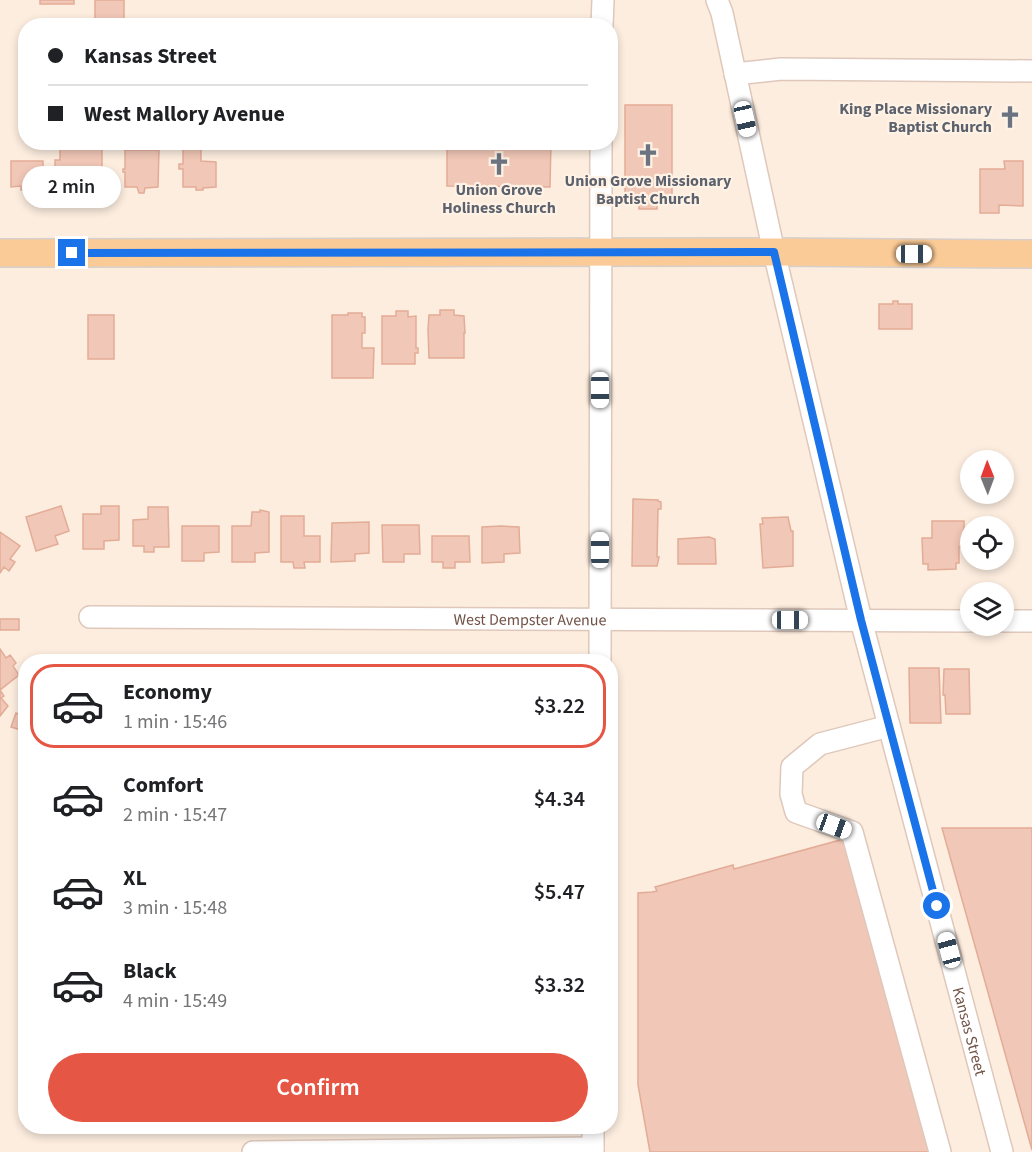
<!DOCTYPE html>
<meta charset="utf-8">
<style>
body{margin:0;font-family:"Source Sans 3",sans-serif;background:#f2f2f2;color:#202124;height:100vh;display:flex;flex-direction:column;font-size:22px;white-space:nowrap}
*{box-sizing:border-box;margin:0}
p{font-size:20px;color:#757577}
.icon{flex:none;width:33px;height:33px;fill:none;stroke:currentColor;stroke-width:2;stroke-linecap:round;stroke-linejoin:round}
.map{position:relative;flex:1;overflow:hidden}
.panel{position:absolute;left:18px;top:654px;width:600px;height:480px;display:flex;flex-direction:column;background:#fff;border-radius:24px;box-shadow:0 3px 9px #0003}
.panel>*{flex:none}
.guide{position:absolute;left:18px;top:18px;width:600px;height:132px;border-radius:24px;box-shadow:0 3px 9px #0003;display:grid;align-content:center;height:132px;padding:0 30px;background:#fff}
.needle{width:39px;rotate:359deg}
.fabs{position:absolute;left:960px;top:450px;display:grid;gap:12px}
.fabs a{display:grid;place-items:center;width:54px;height:54px;border-radius:50%;background:#fff;box-shadow:0 3px 9px #0003;font-size:30px}
.end{position:absolute;width:27px;height:27px;margin:-14px;border:8px solid #1a73e8;background:#fff;box-shadow:0 0 0 3px #fff}
.from{border-radius:50%}
.bubble{position:absolute;height:42px;border-radius:21px;background:#fff;box-shadow:0 3px 9px #0003;font-size:20px;font-weight:600;line-height:42px;text-align:center}
.car{position:absolute;width:18px;height:36px;margin:-18px -9px;border-radius:8px;box-shadow:0 0 4px 2px #0007;background:linear-gradient(#fff 24%,#345 0 40%,#fff 0 76%,#345 0 86%,#fff 0)}
.guide b{display:flex;align-items:center;gap:21px;height:57px;font-size:22px}
.guide b+b{border-top:2px solid #e0e0e0}
.guide i{width:15px;height:15px;background:#202124}
ul{padding:10px 0 0;list-style:none}
li{display:flex;align-items:center;gap:18px;height:84px;margin:0 12px 9px;padding:0 18px;border:3px solid transparent;border-radius:24px}
li div{flex:1}
li b{display:block;font-size:22px}
li em{font-style:normal;font-weight:600}
li.selected{border-color:#e65644}
li>.icon{width:54px;height:54px;stroke-width:1.5}
.cta{display:flex;gap:12px;margin-top:auto;padding:12px 30px}
.cta a{flex:1;height:69px;border-radius:36px;background:#e65644;color:#fff;font-size:24px;font-weight:600;line-height:69px;text-align:center}
.map>svg:first-child{display:block}
.building{fill:#f1c7b7;stroke:#e3ac97;stroke-width:1.5}
.lines{fill:none;stroke-linecap:round;stroke-linejoin:round}
.minor-casing{stroke:#dfc8bb;stroke-width:24}
.major-casing{stroke:#d7cfcb;stroke-width:30}
.minor{stroke:#fff;stroke-width:21}
.major{stroke:#fbcb97;stroke-width:27}
.route{stroke:#1a73e8;stroke-width:8}
.labels{text-anchor:middle;stroke-width:4.5;stroke-linejoin:round;paint-order:stroke}
.worship-label{font-size:16px;font-weight:bold;fill:#5b616d;stroke:#fff2e4}
.street-label{font-size:16px;fill:#715247;stroke:#fff2e4}
</style>
<div class="map">
<svg width="1032" height="1152" viewBox="0 0 1032 1152">
<rect width="100%" height="100%" fill="#fceddf"/>
<path class="building" d="M40,0h34v4h-34z
M95,0h29v22h-29z
M625,105h47v100l-15,-1v5h-18v-5h-14z
M60,142h42v46h-14v3h-8v-3h-25v-28h5z
M447,142h104l-1,45 -103,-1z
M183,149h18v12l15,1v25l-13,1v2h-7v-3h-13v-18h-4v-5h4z
M125,150h34l-1,37 -13,1 -1,5h-5l-2,-6h-12v-15h-2v-3h2z
M11,161h32v26h-13l1,3h-10v-4l-10,1z
M1004,161h19v45l-24,-1v8h-19v-44h25z
M893,301h5v3h14v25h-33v-25h14z
M440,310h14v5l10,1 1,17h-1v25h-35l-1,-29 1,-14h11z
M396,311h12v6l8,-1v32h2v5h-3v11h-33v-48h14z
M348,313h14v4h3v16h-3v15h12l-1,30h-41v-63h16z
M88,315h26v44h-26z
M633,499l25,1v1l3,1v7h-3l-1,48h2l-2,9h-25z
M61,506l8,25 -14,5 3,8 -22,7 -10,-34z
M101,506h18v34l-15,1v8h-21v-35h18z
M148,507h20l1,40h-15v5h-10v-6h-11v-26l15,-1z
M260,510l9,2v40l-14,1v9h-23v-36h19l1,-14h8z
M281,516h23v20h16v26h-16l1,6h-11l-1,-6h-12z
M788,517l3,14h2v35l-30,2 -3,-44h3l-1,-6z
M932,521h32v26h-5v16h-3v6l-28,1v-6h-5l-1,-26h10z
M369,522v31l-14,1v7l-24,1 1,-39z
M382,525h37l1,29h-16v8h-21z
M182,526h37v26l-15,1v8h-22z
M501,526l18,1 1,26 -16,1v8l-22,1v-36z
M0,532l20,14 -10,13 5,3 -6,9 -5,-4 -4,6z
M432,536h37l1,26h-15v6h-12v-6h-11z
M709,537l6,2 1,25h-38v-25z
M0,619h19v11h-19z
M0,649l6,9 4,-3 6,8 -3,3 6,9 -19,15z
M909,668h30l2,55h-31z
M944,669h25l1,45h-24l-1,-19h-2z
M0,690l4,6 -3,2 7,8 -8,10z
M26,692v28l-5,10 -10,-3 5,-14 2,1z
M942,828h90v322z
M844,839l87,313h-281l-12,-67v-192l14,-1 5,-1 -2,-4 78,-22 1,4z"/>
<g class="lines">
<g class="minor-casing">
<g id="minor">
<path id="s1" d="M717,0l5,13 52,239 87,368 141,532"/>
<path d="M602,26l1,-26"/>
<path d="M735,74l46,-5 251,2"/>
<path id="s2" d="M90,617l880,4"/>
<path d="M1004,621h28"/>
<path d="M600,662l1,-520"/>
<path d="M889,726l-69,18 -28,23 -1,27 5,18 56,20 88,320"/>
<path d="M253,1152l340,-4"/>
<path d="M593,1152v-26"/>
</g>
</g>
<g class="major-casing">
<path id="major" d="M0,253l774,-1 258,2"/>
</g>
<use href="#minor" class="minor"/>
<use href="#major" class="major"/>
</g>
<g class="lines">
<path class="route" d="M72,253l702,-1 87,368 76,286"/>
</g>
<defs>
<g id="church-bare" transform="scale(1.8)"><path d="M-1.2-6h2.4v3.5h3.3v2.4h-3.3V6h-2.4V-.1h-3.3v-2.4h3.3Z" fill="#6b7280" stroke="#fff2e4" stroke-width="2.5" paint-order="stroke"/></g>
</defs>
<g fill-rule="evenodd">
<use href="#church-bare" x="1010" y="117"/>
<use href="#church-bare" x="648" y="155"/>
<use href="#church-bare" x="499" y="164"/>
</g>
<g class="labels">
<g class="worship-label">
<text x="992" y="114" text-anchor="end">King Place Missionary<tspan x="992" dy="18">Baptist Church</tspan></text>
<text x="648" y="186">Union Grove Missionary<tspan x="648" dy="18">Baptist Church</tspan></text>
<text x="499" y="195">Union Grove<tspan x="499" dy="18">Holiness Church</tspan></text>
</g>
<g class="street-label">
<text dy="6" stroke="none"><textPath href="#s2" startOffset="440">West Dempster Avenue</textPath></text>
<text dy="6" stroke="none"><textPath href="#s1" startOffset="1062">Kansas Street</textPath></text>
</g>
</g>
</svg>
<div class="fabs">
<a><svg class="needle" viewBox="-14 -14 28 28"><path d="M0-13l5 13h-10z" fill="#e53935"/><path d="M0 13l5-13h-10z" fill="#757577"/></svg></a>
<a><svg class="icon" aria-label="locate" viewBox="0 0 24 24"><circle cx="12" cy="12" r="6"/><path d="M12 2v4M12 18v4M2 12h4M18 12h4"/></svg></a>
<a><svg class="icon" aria-label="layers" viewBox="0 0 24 24"><path d="M12 4l9 5-9 5-9-5zM3 14l9 5 9-5"/></svg></a>
</div>
<i class="end from" style="left:937px;top:906px"></i>
<i class="end" style="left:72px;top:253px"></i>
<div class="bubble" style="left:22px;top:166px;width:99px">2 min</div>
<i class="car" style="left:745px;top:119px;rotate:167deg"></i>
<i class="car" style="left:914px;top:254px;rotate:90deg"></i>
<i class="car" style="left:600px;top:390px;rotate:180deg"></i>
<i class="car" style="left:600px;top:550px;rotate:0deg"></i>
<i class="car" style="left:790px;top:620px;rotate:90deg"></i>
<i class="car" style="left:834px;top:826px;rotate:110deg"></i>
<i class="car" style="left:949px;top:950px;rotate:345deg"></i>
<div class="guide">
<b><i class="from"></i>Kansas Street</b>
<b><i></i>West Mallory Avenue</b>
</div>
<section class="panel">
<ul>
<li class="selected"><svg class="icon" aria-label="car" viewBox="0 0 24 24"><path d="M5 17H2v-5l4-1 3-4h7l3 4 3 1v5h-3M9 17h6M6 11h13"/><circle cx="7" cy="17" r="2"/><circle cx="17" cy="17" r="2"/></svg><div><b>Economy</b><p>1 min · 15:46</p></div><em>$3.22</em></li>
<li><svg class="icon" aria-label="car" viewBox="0 0 24 24"><path d="M5 17H2v-5l4-1 3-4h7l3 4 3 1v5h-3M9 17h6M6 11h13"/><circle cx="7" cy="17" r="2"/><circle cx="17" cy="17" r="2"/></svg><div><b>Comfort</b><p>2 min · 15:47</p></div><em>$4.34</em></li>
<li><svg class="icon" aria-label="car" viewBox="0 0 24 24"><path d="M5 17H2v-5l4-1 3-4h7l3 4 3 1v5h-3M9 17h6M6 11h13"/><circle cx="7" cy="17" r="2"/><circle cx="17" cy="17" r="2"/></svg><div><b>XL</b><p>3 min · 15:48</p></div><em>$5.47</em></li>
<li><svg class="icon" aria-label="car" viewBox="0 0 24 24"><path d="M5 17H2v-5l4-1 3-4h7l3 4 3 1v5h-3M9 17h6M6 11h13"/><circle cx="7" cy="17" r="2"/><circle cx="17" cy="17" r="2"/></svg><div><b>Black</b><p>4 min · 15:49</p></div><em>$3.32</em></li>
</ul>
<div class="cta"><a>Confirm</a></div>
</section>
</div>
